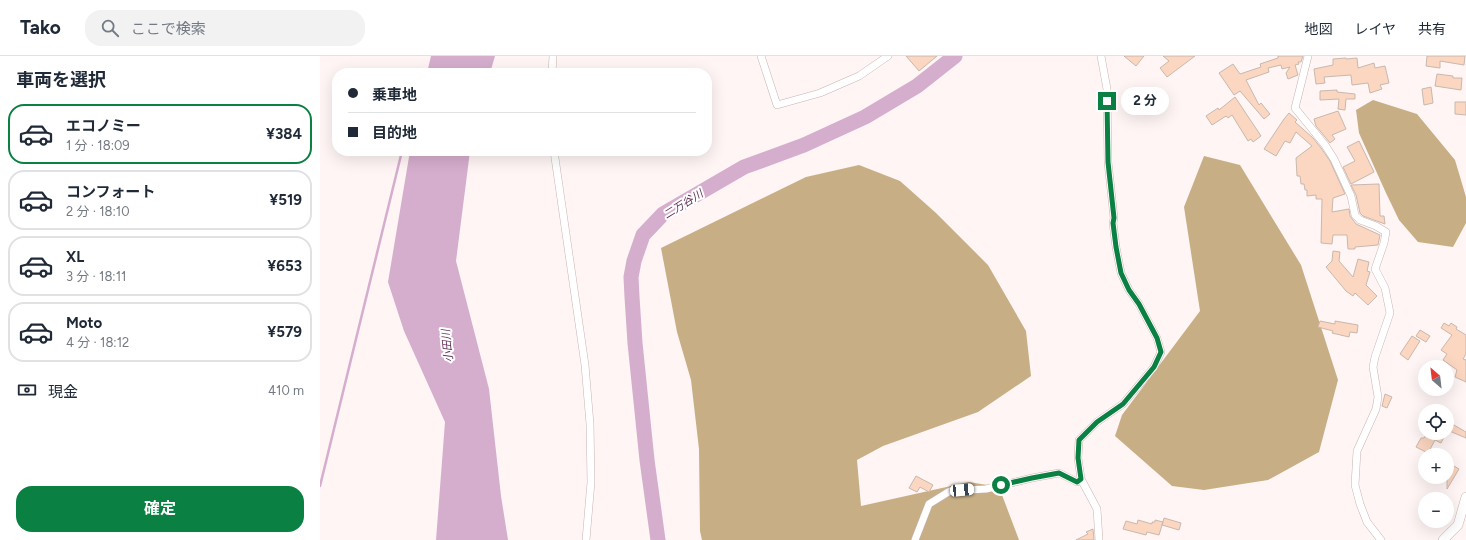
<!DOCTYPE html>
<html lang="ja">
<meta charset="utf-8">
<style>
body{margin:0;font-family:Figtree,"Noto Sans JP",sans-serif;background:#f2f2f3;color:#1f2937;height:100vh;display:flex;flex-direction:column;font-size:15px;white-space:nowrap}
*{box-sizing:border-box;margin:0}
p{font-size:13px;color:#747a83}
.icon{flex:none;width:22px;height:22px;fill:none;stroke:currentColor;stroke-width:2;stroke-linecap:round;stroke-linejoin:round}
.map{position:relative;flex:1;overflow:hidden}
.side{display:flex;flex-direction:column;background:#fff;width:320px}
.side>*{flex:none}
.top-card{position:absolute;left:12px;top:12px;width:380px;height:88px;border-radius:16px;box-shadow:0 4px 16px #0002;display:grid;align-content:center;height:88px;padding:0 16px;background:#fff}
.needle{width:26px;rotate:332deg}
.tools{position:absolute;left:1098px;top:304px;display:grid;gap:8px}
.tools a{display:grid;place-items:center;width:36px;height:36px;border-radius:50%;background:#fff;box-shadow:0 4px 16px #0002;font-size:20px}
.end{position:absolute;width:18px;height:18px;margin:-9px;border:5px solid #0b8043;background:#fff;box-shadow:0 0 0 2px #fff}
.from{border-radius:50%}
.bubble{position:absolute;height:28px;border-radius:14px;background:#fff;box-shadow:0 4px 16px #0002;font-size:13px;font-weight:700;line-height:28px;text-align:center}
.car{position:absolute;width:12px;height:24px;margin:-12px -6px;border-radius:5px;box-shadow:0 0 3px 1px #0007;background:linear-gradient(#fff 24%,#345 0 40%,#fff 0 76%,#345 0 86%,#fff 0)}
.top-card b{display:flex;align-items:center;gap:14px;height:38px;font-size:15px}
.top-card b+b{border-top:1px solid #e0e1e3}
.top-card i{width:10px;height:10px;background:#1f2937}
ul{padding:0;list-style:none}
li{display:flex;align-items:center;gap:12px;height:60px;margin:0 8px 6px;padding:0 8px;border:2px solid #e0e1e3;border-radius:16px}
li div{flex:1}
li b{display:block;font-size:15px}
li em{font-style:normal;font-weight:700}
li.on{border-color:#0b8043}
li>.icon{width:36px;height:36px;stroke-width:1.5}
h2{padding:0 16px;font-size:18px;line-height:48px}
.pay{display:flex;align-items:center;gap:10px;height:44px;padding:0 16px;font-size:15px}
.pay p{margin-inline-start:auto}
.button{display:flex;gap:8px;margin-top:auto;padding:8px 16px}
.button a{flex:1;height:46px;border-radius:16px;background:#0b8043;color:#fff;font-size:16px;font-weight:700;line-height:46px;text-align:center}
header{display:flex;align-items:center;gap:24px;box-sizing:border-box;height:56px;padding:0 20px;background:#fff;border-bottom:1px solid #e0e1e3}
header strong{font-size:19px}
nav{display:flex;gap:22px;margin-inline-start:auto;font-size:14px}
.search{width:280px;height:36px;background:#f2f2f3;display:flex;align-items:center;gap:10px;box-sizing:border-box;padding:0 14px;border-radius:16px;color:#747a83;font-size:15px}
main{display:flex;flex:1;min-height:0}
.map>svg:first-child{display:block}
.forest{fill:#c7ae85}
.water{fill:#d5adcd}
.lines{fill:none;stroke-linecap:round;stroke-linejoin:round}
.stream{stroke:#d5adcd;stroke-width:2.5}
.river{stroke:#d5adcd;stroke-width:15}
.building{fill:#fbd6c1;stroke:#c9b8ad}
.minor-casing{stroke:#c9b4b2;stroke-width:8}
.tertiary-casing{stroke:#c9b4b2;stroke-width:10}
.minor{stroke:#fff;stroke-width:7}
.tertiary{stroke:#fff;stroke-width:9}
.route{stroke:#0b8043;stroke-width:5}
.labels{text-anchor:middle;stroke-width:4;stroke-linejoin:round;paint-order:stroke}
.water-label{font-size:11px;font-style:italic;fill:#602e58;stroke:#fff}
</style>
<header>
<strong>Tako</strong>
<div class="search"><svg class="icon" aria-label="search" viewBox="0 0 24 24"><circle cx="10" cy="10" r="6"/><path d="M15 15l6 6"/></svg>ここで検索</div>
<nav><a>地図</a><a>レイヤ</a><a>共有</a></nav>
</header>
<main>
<section class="side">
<h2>車両を選択</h2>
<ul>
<li class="on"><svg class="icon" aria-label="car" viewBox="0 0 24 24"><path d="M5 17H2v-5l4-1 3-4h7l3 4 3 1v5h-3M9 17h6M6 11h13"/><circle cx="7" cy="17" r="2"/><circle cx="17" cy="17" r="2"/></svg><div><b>エコノミー</b><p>1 分 · 18:09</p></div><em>¥384</em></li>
<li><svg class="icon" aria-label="car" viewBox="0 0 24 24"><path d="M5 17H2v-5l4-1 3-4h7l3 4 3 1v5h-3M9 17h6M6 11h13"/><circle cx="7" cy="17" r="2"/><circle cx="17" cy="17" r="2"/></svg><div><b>コンフォート</b><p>2 分 · 18:10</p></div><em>¥519</em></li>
<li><svg class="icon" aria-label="car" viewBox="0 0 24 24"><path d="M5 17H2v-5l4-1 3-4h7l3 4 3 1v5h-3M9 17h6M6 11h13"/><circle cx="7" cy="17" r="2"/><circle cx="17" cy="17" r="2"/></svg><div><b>XL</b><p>3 分 · 18:11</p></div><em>¥653</em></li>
<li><svg class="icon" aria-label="car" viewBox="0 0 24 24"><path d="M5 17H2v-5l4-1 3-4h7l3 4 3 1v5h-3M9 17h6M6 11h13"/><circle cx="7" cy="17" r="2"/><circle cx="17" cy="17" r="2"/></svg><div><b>Moto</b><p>4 分 · 18:12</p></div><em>¥579</em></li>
</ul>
<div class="pay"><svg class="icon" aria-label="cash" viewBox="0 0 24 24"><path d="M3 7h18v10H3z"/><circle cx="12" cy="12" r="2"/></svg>現金<p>410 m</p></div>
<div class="button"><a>確定</a></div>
</section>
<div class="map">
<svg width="1146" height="484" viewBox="0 0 1146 484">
<rect width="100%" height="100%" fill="#fef5f4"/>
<path class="forest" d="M1053,44l44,14 38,46 11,37v26l-13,24 -35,-5 -19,-22 -13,-27 -27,-60 -3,-23z
M884,100l36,9 61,100 37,115 -19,72 -51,28 -64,10 -32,-4 -57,-50 7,-21 78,-104 -16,-104z
M539,109l41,16 36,32 52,52 38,66 5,45 -53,36 -95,34 -26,14 4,46 108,-24 30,5 20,53h-317l-2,-9 -1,-82 -8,-69 -14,-48 -16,-84 145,-71z"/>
<path class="water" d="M111,0h64l-5,17h-63z
M90,95h60l-14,110 33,128 12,107 7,44h-72l9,-118 -41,-91 -16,-49z"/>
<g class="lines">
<path class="stream" d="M0,430l82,-335"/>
<path class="river" d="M338,484l-11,-80 -12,-117 -3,-46 -1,-20 3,-16 9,-26 20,-21 81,-47 60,-22 61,-28 52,-31 38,-30"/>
</g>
<path class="building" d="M586,0h31l-18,15z
M804,0h20l-8,10z
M843,0h32l-28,21 -7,-9 9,-7z
M958,0h25l-2,6h-3l1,2 -4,1 3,10 -10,4 -2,-6 4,-6 -8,2 -1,-4 -13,3 1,4 -23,8 13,25 2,-2 9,11 -6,5 -24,-28 -6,4 -15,-22 14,-9 7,10 21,-7 -1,-3 18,-6z
M1107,0h38l-1,9 -24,-4v7l-14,-2z
M1026,2v1l11,-1 1,10 16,-5 1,5 10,-2 4,17 -9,2 2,4 -12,4 -2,-10 -16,2 -1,-10 -27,2 1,6 -9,1 -2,-15 19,-4v-6z
M1117,18l16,2v2h9l-1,12 -26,-4z
M1111,31l2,16 -9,2 -2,-16z
M1017,34v2l18,2v5h-9l-1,11 -7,-1 1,-10 -19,1v-9z
M915,41l26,39 -8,6 -2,-3 -3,2 -16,-26 -4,3 -2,-2 -14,9 -6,-9 12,-8 1,2z
M1135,46h11v13l-11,-1z
M1018,55l8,18 -14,6 3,4 -5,4 -14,-17 -2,-7z
M969,57l8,7 -2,2 18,16 8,10 9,13 15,33 -12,4 -1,14 17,-3 1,7 6,8 24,11 -2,10 -23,2v2h-7l-1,-14h-14l-1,9 -11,-1 1,-44h-6v-4l-9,1v-6h-2l-1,-6h-3l-1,-8h-3l-1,-18 16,-12 -16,-14 -6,11 -5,-2 -9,15 -12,-7 20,-30z
M1039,85l15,31 -23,12 -8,-17 12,-6 -8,-14z
M1059,128l1,32h4l1,8 -22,-8 -3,-3 -4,-18 -5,-10z
M1013,195l7,1 -1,9 14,16 5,-18 11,3 -2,9 3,1 -4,13 11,11 -9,9 -13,-12 -2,3 -7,-5 -20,-24 6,-6z
M1000,265l15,3v-3l23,4 -1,8 -7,-1 -1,5 -17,-4 1,-2 -15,-4z
M1124,267l5,3 2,-3 6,4 -1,2 10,6v19l-3,5 3,1v22l-11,-5 2,-7 -14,-10 4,-6 -6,-4 11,-15 -11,-7z
M1100,274l10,6 -4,6 -10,-6z
M1092,280l8,5 -12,19 -8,-6z
M1065,338l7,3 -5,11 -5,-2z
M1127,365l19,11v6l-19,-8z
M1107,377h19l-5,10 -6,-3 -7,13 -12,-6 5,-9h3z
M1127,406l12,7 -12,20z
M596,420l17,9 -4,7 -9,-5 -3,5 -8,-4z
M844,462l17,5 -2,7 -17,-5z
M818,464l14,4v-2h3v-2l8,2 -4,13 -12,-3 -1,3 -23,-6 3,-8 11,3z
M773,473l1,11h-18l12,-6 -2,-2z"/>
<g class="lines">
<g class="minor-casing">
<path id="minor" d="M441,0l16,49 43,-12 39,-17 29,-20
M988,0l-13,52 30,37 9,14 17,37 4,19 5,5 16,6 10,6 -2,11 -9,26 10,19 5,25 -15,44 -2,10 5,30 -2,12 -19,42 -2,34 5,19 7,18 14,18
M232,17l1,-17
M234,95l31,214 5,59 1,58 -5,58
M595,484l14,-36 21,-13 36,-2 46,-11 27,-5 18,9 4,-3
M779,484l-2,-31 -16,-30 -3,-21 1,-18 18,-18 26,-18 31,-37 7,-15 -4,-14 -18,-34 -10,-14 -8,-17 -5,-26 -3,-24 1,-5 -6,-56 -1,-73 -6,-33"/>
</g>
<g class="tertiary-casing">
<path id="tertiary" d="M1123,484l15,-15 8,-28"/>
</g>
<use href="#minor" class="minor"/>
<use href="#tertiary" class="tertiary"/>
</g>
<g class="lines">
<path class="route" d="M681,429l31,-7 27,-5 18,9 4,-3 -3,-21 1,-18 18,-18 26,-18 31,-37 7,-15 -4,-14 -18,-34 -10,-14 -8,-17 -5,-26 -3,-24 1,-5 -6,-56 -1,-61"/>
</g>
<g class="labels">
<g class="water-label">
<text transform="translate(363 148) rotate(-32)" y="4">二万谷川</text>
<text transform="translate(127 290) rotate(-96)" y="4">小田川</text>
</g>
</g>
</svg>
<div class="tools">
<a><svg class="needle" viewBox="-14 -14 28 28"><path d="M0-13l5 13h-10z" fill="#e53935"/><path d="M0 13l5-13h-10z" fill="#747a83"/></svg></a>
<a><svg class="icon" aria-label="locate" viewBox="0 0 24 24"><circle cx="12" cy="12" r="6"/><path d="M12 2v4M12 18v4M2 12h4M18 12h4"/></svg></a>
<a>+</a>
<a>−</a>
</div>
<i class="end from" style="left:681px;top:429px"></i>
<i class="end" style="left:787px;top:45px"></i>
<div class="bubble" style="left:801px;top:31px;width:48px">2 分</div>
<i class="car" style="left:642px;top:434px;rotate:85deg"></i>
<div class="top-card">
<b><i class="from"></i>乗車地</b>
<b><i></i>目的地</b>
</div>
</div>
</main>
